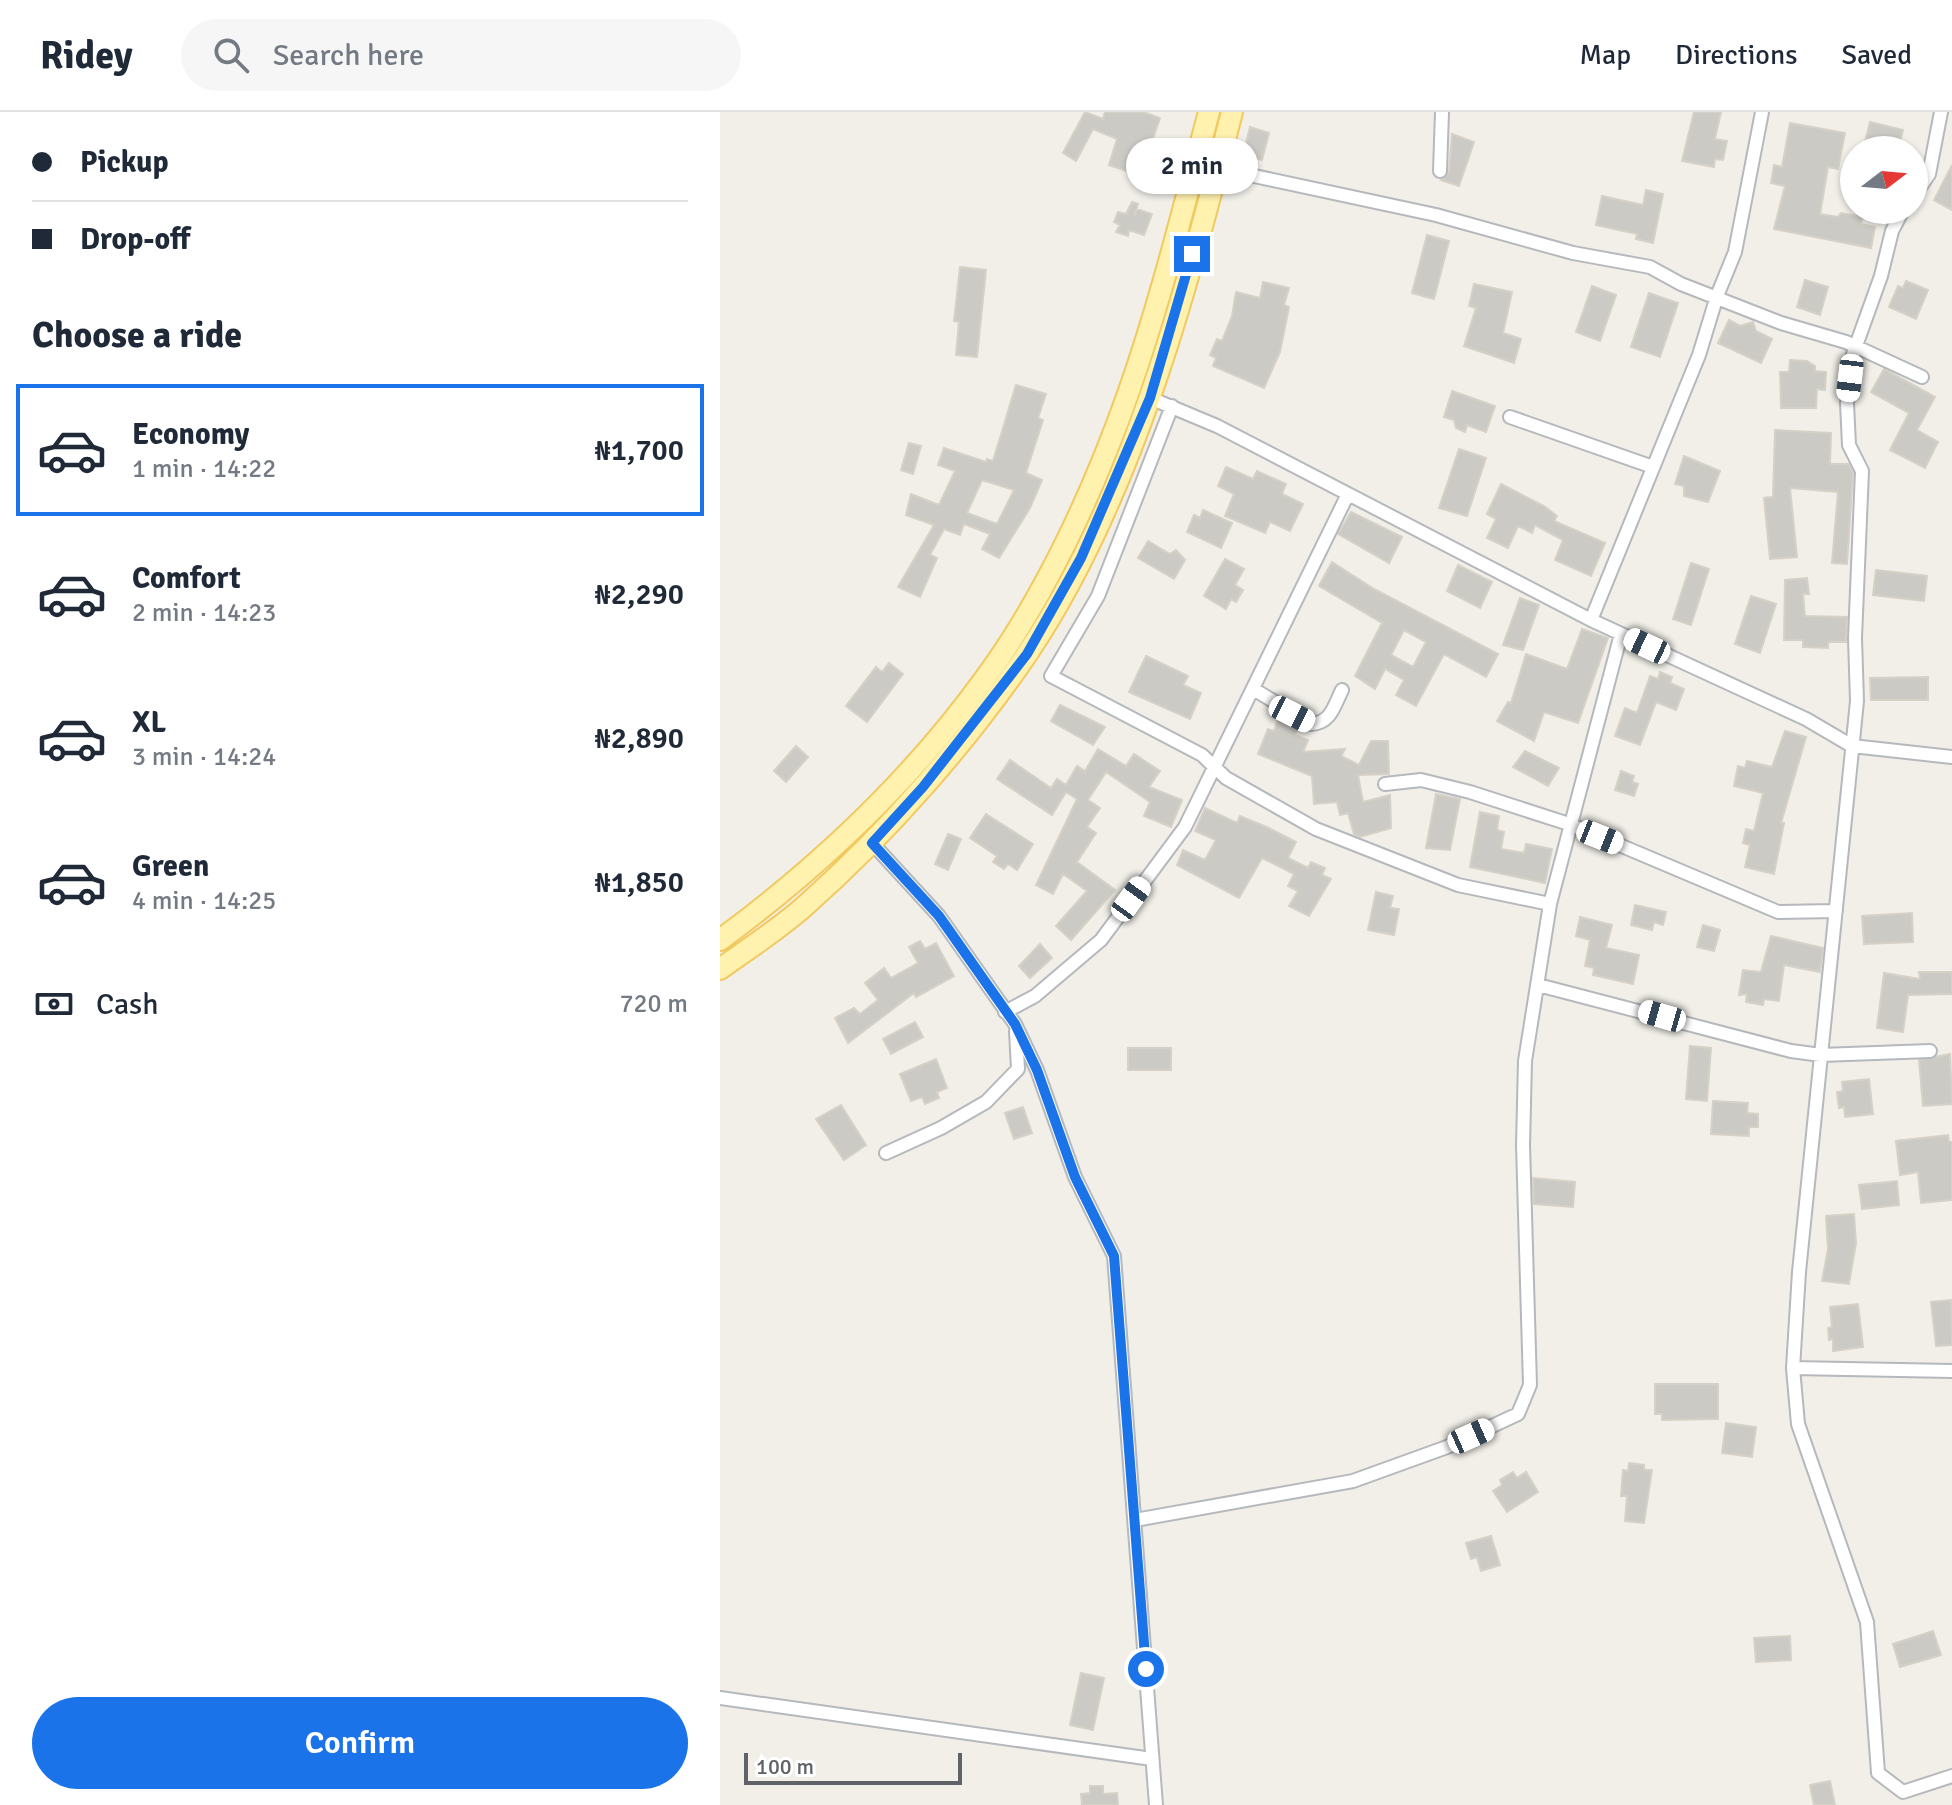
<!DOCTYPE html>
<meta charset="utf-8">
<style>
body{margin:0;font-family:Signika,sans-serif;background:#f6f6f7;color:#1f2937;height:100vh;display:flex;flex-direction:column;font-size:30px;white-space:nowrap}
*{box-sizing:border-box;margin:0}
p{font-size:26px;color:#747a83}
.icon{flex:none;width:44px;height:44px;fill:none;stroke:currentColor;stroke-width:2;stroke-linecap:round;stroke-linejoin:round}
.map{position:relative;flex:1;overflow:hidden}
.details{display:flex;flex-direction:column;background:#fff;width:720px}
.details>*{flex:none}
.banner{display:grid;align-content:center;height:176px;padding:0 32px;background:#fff}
.needle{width:52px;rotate:74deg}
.controls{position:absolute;left:1120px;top:24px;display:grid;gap:16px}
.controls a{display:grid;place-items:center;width:88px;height:88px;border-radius:50%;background:#fff;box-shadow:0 2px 6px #0004;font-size:40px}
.scale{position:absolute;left:24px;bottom:20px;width:218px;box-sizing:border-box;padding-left:8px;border:4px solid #5f6368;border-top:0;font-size:22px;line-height:28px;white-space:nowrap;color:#5f6368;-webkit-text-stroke:6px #fff;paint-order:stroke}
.end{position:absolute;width:36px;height:36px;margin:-18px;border:10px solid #1a73e8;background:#fff;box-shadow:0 0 0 4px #fff}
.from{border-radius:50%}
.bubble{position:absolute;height:56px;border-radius:28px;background:#fff;box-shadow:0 2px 6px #0004;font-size:26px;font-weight:600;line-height:56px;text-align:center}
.car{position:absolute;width:24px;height:48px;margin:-24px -12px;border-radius:10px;box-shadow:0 0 6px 2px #0007;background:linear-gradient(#fff 24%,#345 0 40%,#fff 0 76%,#345 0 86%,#fff 0)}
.banner b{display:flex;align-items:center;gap:28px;height:76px;font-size:30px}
.banner b+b{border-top:2px solid #e0e1e3}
.banner i{width:20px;height:20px;background:#1f2937}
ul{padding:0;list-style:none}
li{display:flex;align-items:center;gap:24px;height:132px;margin:0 16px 12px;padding:0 16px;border:4px solid transparent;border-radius:0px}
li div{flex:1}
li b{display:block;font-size:30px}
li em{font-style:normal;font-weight:600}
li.current{border-color:#1a73e8}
li>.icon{width:72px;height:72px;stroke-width:1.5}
h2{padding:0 32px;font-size:36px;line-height:96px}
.pay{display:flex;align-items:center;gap:20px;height:88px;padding:0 32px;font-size:30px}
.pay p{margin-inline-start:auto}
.action{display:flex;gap:16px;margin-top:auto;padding:16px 32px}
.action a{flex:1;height:92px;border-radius:48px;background:#1a73e8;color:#fff;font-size:32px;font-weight:600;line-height:92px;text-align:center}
header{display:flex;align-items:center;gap:48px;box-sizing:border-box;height:112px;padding:0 40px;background:#fff;border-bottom:2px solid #e0e1e3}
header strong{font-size:38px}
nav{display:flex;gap:44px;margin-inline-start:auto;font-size:28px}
.search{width:560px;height:72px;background:#f6f6f7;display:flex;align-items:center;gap:20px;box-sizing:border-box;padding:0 28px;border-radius:44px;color:#747a83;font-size:30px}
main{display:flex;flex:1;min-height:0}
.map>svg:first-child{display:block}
.building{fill:#cccac5;stroke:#d6d1c6;stroke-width:2;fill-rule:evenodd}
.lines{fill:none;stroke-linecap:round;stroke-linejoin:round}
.minor-casing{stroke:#b5b8bc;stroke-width:16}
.primary-casing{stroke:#f2c960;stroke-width:24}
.minor{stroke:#fff;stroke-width:12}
.primary{stroke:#fff2af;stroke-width:20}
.route{stroke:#1a73e8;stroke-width:10}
</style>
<header>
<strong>Ridey</strong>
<div class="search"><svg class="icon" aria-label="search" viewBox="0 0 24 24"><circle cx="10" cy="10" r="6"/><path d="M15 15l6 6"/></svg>Search here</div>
<nav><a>Map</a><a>Directions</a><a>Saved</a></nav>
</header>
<main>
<section class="details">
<div class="banner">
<b><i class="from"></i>Pickup</b>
<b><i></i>Drop-off</b>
</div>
<h2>Choose a ride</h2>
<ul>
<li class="current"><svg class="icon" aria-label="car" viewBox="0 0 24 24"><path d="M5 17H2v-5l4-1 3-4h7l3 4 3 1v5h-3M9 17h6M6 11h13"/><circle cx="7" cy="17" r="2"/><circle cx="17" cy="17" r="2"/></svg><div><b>Economy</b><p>1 min · 14:22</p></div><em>₦1,700</em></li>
<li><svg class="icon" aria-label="car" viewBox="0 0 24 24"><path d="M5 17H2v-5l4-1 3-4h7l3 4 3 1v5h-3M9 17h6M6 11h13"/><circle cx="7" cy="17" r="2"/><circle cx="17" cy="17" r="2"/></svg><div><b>Comfort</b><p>2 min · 14:23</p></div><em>₦2,290</em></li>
<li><svg class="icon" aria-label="car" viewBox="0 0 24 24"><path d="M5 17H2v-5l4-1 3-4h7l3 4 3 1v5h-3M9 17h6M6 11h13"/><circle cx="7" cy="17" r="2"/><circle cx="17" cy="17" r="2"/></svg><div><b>XL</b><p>3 min · 14:24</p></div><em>₦2,890</em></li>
<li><svg class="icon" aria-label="car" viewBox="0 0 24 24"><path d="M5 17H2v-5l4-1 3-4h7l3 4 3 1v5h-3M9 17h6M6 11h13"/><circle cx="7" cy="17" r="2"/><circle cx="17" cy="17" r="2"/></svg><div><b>Green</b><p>4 min · 14:25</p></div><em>₦1,850</em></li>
</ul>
<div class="pay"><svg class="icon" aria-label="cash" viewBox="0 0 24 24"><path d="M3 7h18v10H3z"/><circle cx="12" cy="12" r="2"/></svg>Cash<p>720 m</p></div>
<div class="action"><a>Confirm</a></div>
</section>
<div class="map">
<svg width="1232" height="1693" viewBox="0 0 1232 1693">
<rect width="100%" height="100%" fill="#f1efe8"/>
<path class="building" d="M365,0l18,7 2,-7h38l17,6 -16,47 12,16 -47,-16 8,-26 -24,-10 -17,32 -13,-8z
M974,0h27l-6,27 12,2 -4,19 -8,-1 -1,8 -32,-6z
M1150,10l33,8 -5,20h-35z
M1070,11l55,10 -7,36 -10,-2 -8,47 18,3 3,-4 22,4 -2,7 14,3 -4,21 -97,-19 11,-43 -14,-3 3,-18 8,2z
M530,15l19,6 -7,27 -19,-5z
M732,22l22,8 -15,44 -18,-6 8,-8z
M1232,53v45l-18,-10z
M926,78l17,4 -10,49 -17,-4 1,-5 -41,-9 6,-29 41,9z
M412,90l6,2 -4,13 3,-8 15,5 -8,21 -15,-5 -1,6 -12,-4 4,-7 -6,-3 4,-10 8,2z
M707,123l22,6 -15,58 -22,-6z
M240,155l26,3 -9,87 -21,-2 3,-33 -5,-1z
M1085,168l23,7 -8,28 -23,-8z
M1186,169l22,9 -12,29 -27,-12 9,-21 5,2z
M543,170l26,6 -5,17 5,2 -9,45 -16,36 -51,-22 3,-8 -6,-3 7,-16 5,2 10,-25 4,-24 24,6z
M754,172l38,8 -9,41 18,6 -7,24 -50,-17 12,-38 -7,-2z
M872,174l24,9 -16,46 -24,-9z
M929,181l29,10 -18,54 -29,-10z
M1009,208l11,6 13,-4 3,9 16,8 -11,24 -43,-20z
M1070,248l17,1 8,5v5l11,1 -1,18 -8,-1 -1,19h-35l-1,-36h9z
M1164,257l51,28 -18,33 21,12 -13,26 -35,-18 19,-37 -38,-21z
M296,273l30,9 -8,24 5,2 -17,53 16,7 -12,28 -31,50 -17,-9 8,-15 -26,-10 -4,11 -16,-6 -14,26 7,3 -17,39 -22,-10 36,-62 -28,-10 5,-21 28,11 16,-34 -17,-6 6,-17 42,14 1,-3 6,2zM262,368l32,10 -17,34 -30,-11z
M732,279l43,15 -9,26 -19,-7 -2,7 -9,-4 -2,-8 -10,-3z
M1055,318l56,3 -1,31h19l4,9 -6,91 -15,-1 6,-71 -48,-4 7,69 -27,2 -6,-61 9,-1z
M189,331l12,3 -8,28 -12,-4z
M739,337l27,9 -19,58 -28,-8z
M964,344l36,15 -12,31 -24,-6v-10l-9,-2z
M506,355l27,12 4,-8 29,13 -4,10 21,10 -13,27 -20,-9 -5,11 -40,-17 9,-22 -16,-8z
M781,372l43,22 13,10 -3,5 51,22 -14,33 -36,-16 8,-20 -28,-15 -3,8 -14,-7 -10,22 -21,-10 9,-19 -9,-5z
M483,398l29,13 -11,25 -34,-16 7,-17 6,3z
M631,400l51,25 -13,26 -51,-29z
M428,429l22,13 6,-4 9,10 -11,19 -36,-21z
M505,447l19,10 -9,16 8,5 -7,12 -5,-3 -5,10 -22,-13z
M612,450l42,27 124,65 -12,23 -42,-23 -28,52 -20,-11 8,-15 -19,-11 -10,20 -20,-13 27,-53 -63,-37zM684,518l22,12 -13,25 -22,-12z
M971,451l18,6 -18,56 -18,-6z
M738,453l34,17 -12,26 -33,-17z
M1156,458l51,6 -3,25 -51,-6z
M1087,466l2,16h-6l2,22 42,1 -1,25h-18v6l-25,-1v-7h-19l1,-60z
M1031,484l25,8 -16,49 -25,-9z
M800,486l19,7 -16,45 -20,-5z
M862,517l26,9 -30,85 -34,-11 -10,29 -37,-20 11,-19 3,1 15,-49 41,15z
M426,544l42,20 -5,9 18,8 -11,26 -61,-27z
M169,551l14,11 -36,48 -21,-16 30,-39 6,5z
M940,560l12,5 -2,6 14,6 -8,21 -20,-8 -16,43 -25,-9 10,-28 12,5 13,-37 8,3z
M1208,565v23h-57l-1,-22z
M340,593l45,22 -12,18 -42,-24z
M558,607l20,8 -3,8 13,5 -5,12 42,-3 -4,7 18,9 12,-24h17l1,33 -31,1 5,27 27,-7 1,33 -31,9 -6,-3 -6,-21 -8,2 -3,-13 -23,2 -2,-28 -54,-22 10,-25 6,2z
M1065,619l21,6 -25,86h3l-10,51 -29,-7 5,-22 -7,-2 3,-14 8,2 9,-38 -29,-7 4,-20 7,2 2,-7 25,6z
M76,634l12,11 -22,25 -12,-11z
M378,637l28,17 8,-12 26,17 -11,16 33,13 -11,27 -27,-11 6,-14 -44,-30 -18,28 12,8 -13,19 9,6 -19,29 38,28 -44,50 -15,-14 31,-35 -24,-17 -10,20 -17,-9 41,-86 -11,-7 -14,23 -55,-36 13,-19 41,28 6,-9 9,6 11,-19 8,5z
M805,639l34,17 -11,18 -35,-19z
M901,659l13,5 -2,6 6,2 -4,12 -19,-6z
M716,682l24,5 -10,51 -24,-2z
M485,696l32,15 3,-7 29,12 27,14 -8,16 20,10 3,-6 14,6 -3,7 9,4 -22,37 -20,-10 9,-15 -10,-5 6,-12 -32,-16 -23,40 -62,-33 6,-15 22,10 11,-20 -21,-9z
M760,700l19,4 -2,14 7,2 -3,17 23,4 2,-9 26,5 -7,34 -75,-16z
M266,702l47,30 -16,26 -9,-6 -4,5 -11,-7 4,-6 -27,-18z
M228,722l13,5 -13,31 -13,-6z
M656,780l17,4 -3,12 9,1 -5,26 -26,-5z
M915,793l31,7 -3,13 -9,-3 -2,8 -21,-5z
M1192,801l1,29 -49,2 -2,-28z
M860,805l32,8 -6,23 33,7 -6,29 -40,-9 1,-7 -9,-2 5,-26 -14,-4z
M983,813l17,5 -6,21 -17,-4z
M1051,824l52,12 -3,24 -36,-7 -5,36 -15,-2 -1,6 -17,-3 1,-8 -8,1 4,-25 18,2z
M200,829l5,8 11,-6 18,33 -38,21 -2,-4 -66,50 -13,-25 19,-10 6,6 18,-14 -13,-17 19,-15 7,10 27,-15 -9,-16z
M320,832l12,14 -22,20 -11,-12z
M1199,860h33v22l-44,1 -5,37 -26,-4 7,-55 36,6z
M195,910l8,15 -32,17 -8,-15z
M970,934l21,2 -4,53 -21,-2z
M408,936h43v22h-43z
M1230,942l2,50 -29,2 -4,-46z
M216,947l11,29 -10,4 2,6 -14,6 -3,-7 -11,4 -11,-27z
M1149,967l4,35 -28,3 -1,-10 -5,1 -2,-16 6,-1 -1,-9z
M993,989l35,2 -1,10 11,1v13h-9v9l-38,-2z
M121,993l25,40 -22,15 -28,-41z
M303,995l9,26 -18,6 -9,-26z
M1228,1023l1,7h3v58l-31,3 -3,-31 -18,3 -4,-34z
M813,1066l42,4 -2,25 -39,-3z
M1177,1069l2,24 -37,4 -3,-24z
M1134,1102l2,29 -7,41 -27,-3 6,-32 -2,-33z
M1231,1188l1,45 -16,1 -5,-44z
M1138,1192l5,43 -30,4v-12l-4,1 -1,-12 4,-1 -2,-20z
M935,1272h63v35l-56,1v-6h-7z
M1006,1311l30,4 -4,30 -30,-4z
M909,1351l15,2v5h8l-8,53 -19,-2 2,-25h-6l2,-26 5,1z
M793,1360l4,6 9,-6 12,20 -31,20 -14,-21 9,-6 -2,-5z
M771,1424l9,29 -19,6 -4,-14 -6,2 -5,-16z
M1213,1519l8,24 -41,12 -7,-23z
M1070,1524l1,24 -35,2 -2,-24z
M361,1561l23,5 -11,52 -23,-5z
M1110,1669l5,24h-21l-4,-20z
M370,1674h13v8l14,-1 1,12h-36l-1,-11 9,-1z"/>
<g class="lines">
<g class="minor-casing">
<path id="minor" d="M497,56l219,47 137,38 77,14 31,17 100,39 65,19 76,35
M720,59l2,-59
M1194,84l15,-22 12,-62
M1183,98l-11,21 -11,45 -28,78 -6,49 2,42 13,26 -7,167 2,63 -58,571 -6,96 159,3
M430,286l67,28 374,194 215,99 46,27 100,11
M452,294l-74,190 -47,80 151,79 24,23 90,51 142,56 92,19
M790,305l143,50
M871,508l108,-265 18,-59 18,-44 27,-140
M535,578l56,34c20,-1 23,-18 31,-34
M665,672l36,-4 49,12 102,33 206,87 58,-1
M152,731l67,73 76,108 22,46 38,107 39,79 42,549
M818,873l253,66 30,4 109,-4
M285,900l30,-16 66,-56 84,-113 162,-331
M166,1041l55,-25 45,-26 32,-33 -2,-38
M1073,1256l5,56 69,198 11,151 25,19 49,-16
M415,1408l218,-39 94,-34 71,-33 12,-29 -7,-240 2,-84 25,-157 71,-270
M0,1586l432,61"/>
</g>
<g class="primary-casing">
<path id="primary" d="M0,828c99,-73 193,-162 266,-263 60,-82 109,-189 143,-286 32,-91 55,-186 80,-279
M0,857c29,-21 61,-41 87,-65 80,-71 160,-162 220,-250 105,-156 159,-362 205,-542"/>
</g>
<use href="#minor" class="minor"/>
<use href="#primary" class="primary"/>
</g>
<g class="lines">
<path class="route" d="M426,1557l-32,-413 -39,-79 -38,-107 -22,-46 -76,-108 -67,-73 51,-56 104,-133 54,-96 69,-160 42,-144"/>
</g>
</svg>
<div class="controls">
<a><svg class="needle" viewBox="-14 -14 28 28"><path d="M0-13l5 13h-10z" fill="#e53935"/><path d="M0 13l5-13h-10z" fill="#747a83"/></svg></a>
</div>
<div class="scale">100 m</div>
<i class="end from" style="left:426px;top:1557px"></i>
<i class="end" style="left:472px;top:142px"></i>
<div class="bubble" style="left:406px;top:26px;width:132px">2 min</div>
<i class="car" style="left:1130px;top:266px;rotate:187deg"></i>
<i class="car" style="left:927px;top:534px;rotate:295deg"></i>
<i class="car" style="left:572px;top:602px;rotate:117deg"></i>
<i class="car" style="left:880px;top:725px;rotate:112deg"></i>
<i class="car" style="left:411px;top:787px;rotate:36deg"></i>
<i class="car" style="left:942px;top:904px;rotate:286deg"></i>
<i class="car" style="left:751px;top:1324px;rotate:66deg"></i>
</div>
</main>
